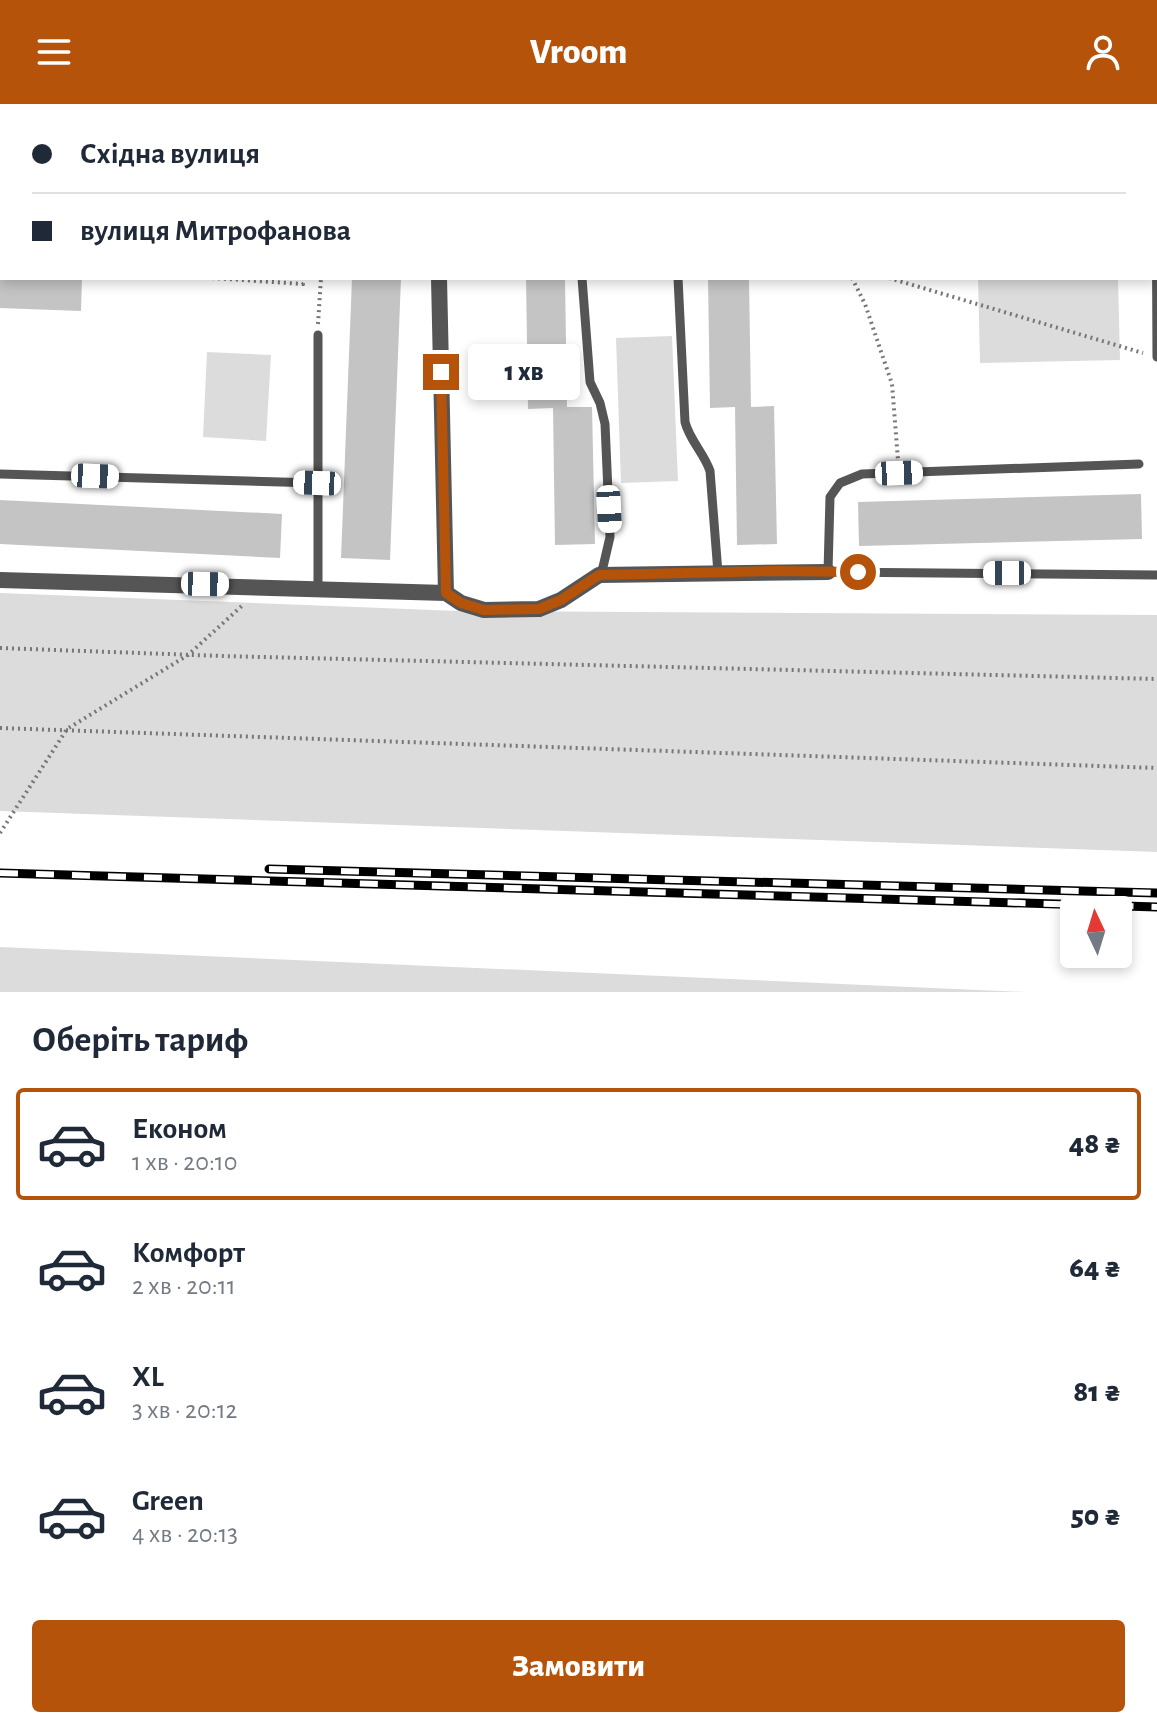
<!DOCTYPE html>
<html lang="uk">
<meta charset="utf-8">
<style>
body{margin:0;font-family:"Alegreya Sans",sans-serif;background:#f6f6f7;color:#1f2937;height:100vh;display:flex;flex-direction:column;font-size:30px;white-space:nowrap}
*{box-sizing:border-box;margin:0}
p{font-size:26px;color:#747a83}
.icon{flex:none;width:44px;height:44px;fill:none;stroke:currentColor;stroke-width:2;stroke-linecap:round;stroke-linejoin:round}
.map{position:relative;height:888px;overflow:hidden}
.side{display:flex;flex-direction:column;background:#fff;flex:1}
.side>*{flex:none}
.guide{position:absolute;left:0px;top:0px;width:1158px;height:176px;box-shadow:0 4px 12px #0003;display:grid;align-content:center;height:176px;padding:0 32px;background:#fff}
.needle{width:52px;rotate:356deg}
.controls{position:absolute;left:1060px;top:792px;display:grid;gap:16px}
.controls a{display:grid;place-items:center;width:72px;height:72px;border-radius:8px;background:#fff;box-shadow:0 4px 12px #0003;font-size:40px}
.end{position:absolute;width:36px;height:36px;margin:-18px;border:10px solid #b45309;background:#fff;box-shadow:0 0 0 4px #fff}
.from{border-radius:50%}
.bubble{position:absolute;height:56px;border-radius:8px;background:#fff;box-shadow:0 4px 12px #0003;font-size:26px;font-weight:800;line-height:56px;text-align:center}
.car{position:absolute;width:24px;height:48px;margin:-24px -12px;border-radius:10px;box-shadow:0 0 6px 2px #0007;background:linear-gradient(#fff 24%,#345 0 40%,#fff 0 76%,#345 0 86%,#fff 0)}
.guide b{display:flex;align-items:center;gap:28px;height:76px;font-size:30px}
.guide b+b{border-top:2px solid #e0e1e3}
.guide i{width:20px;height:20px;background:#1f2937}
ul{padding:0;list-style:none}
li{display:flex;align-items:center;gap:24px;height:112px;margin:0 16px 12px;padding:0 16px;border:4px solid transparent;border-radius:8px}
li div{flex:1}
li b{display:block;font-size:30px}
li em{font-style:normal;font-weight:800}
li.selected{border-color:#b45309}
li>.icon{width:72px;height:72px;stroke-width:1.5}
h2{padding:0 32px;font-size:36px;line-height:96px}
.button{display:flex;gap:16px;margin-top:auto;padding:16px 32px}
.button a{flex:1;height:92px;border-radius:8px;background:#b45309;color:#fff;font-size:32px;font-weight:800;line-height:92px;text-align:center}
header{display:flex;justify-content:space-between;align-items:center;height:104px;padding:0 32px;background:#b45309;color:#fff;font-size:36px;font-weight:800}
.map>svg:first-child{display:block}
.green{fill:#dcdcdc}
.building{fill:#c4c4c4}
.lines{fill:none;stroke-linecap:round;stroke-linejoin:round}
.path{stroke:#777;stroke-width:4;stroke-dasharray:2 4;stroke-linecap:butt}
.lane{stroke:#555;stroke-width:9}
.street{stroke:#555;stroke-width:16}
.rail-casing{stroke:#000;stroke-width:9}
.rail{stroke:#fff;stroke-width:6;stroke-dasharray:18;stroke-linecap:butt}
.route{stroke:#b45309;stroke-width:10}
</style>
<header><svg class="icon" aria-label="menu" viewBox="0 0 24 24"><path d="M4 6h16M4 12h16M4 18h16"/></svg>Vroom<svg class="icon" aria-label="person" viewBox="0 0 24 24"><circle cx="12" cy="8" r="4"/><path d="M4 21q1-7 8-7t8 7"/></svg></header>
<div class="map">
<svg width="1157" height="888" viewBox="0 0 1157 888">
<rect width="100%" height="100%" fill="#fff"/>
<path class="green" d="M978,174h140l2,82 -140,3z
M672,232l6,145 -57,2 -5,-145z
M207,248l64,3 -5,86 -63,-4z
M0,489l458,18 699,4v237l-1157,-41z
M0,843l1025,45h-1025z"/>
<path class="building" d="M0,174h82l-1,33 -81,-3z
M352,174h49l-11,282 -49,-2z
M526,174h39l2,129h25l3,137 -40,1 -2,-137 -25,1z
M708,174h41l2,129 23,-1 3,138 -40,1 -2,-138 -25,1z
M1141,390l1,45 -283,7 -1,-44z
M0,396l282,14 -2,44 -280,-14z"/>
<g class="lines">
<path class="path" d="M211,2v-2
M998,2l3,-2
M1156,33l1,2
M212,174l91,6v-6
M852,174l13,26 27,80 6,76
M889,174l254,75
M318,220l3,-46
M0,544l222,8 935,23
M0,624l1157,40
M0,729l67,-104 121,-74 56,-51"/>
<path class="lane" d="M1156,0v2
M327,2v-2
M0,15h2
M1156,62l1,191
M582,174l8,104 10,21 5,21 5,113 -7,30 -4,8
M678,174l7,144c5,19 19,31 25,49l8,102
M318,231v254
M1139,360l-277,10 -22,9 -10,14 -2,75 329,3
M0,370l317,9"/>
<path class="street" d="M436,0v2
M439,174l7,315
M0,476l446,13 15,10 23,7 55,-1 22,-9 38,-25 229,-3"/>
<g class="rail-casing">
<path id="rail" d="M269,765l888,24
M0,769l1157,34"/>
</g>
<use href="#rail" class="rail"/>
</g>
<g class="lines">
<path class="route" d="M441,268l5,221 15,10 23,7 55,-1 22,-9 38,-25 179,-4 80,1"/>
</g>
</svg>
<div class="controls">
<a><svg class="needle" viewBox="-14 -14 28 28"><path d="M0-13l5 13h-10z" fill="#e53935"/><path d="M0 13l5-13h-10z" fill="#747a83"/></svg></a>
</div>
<i class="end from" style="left:858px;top:468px"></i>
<i class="end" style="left:441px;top:268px"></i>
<div class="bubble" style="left:468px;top:240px;width:112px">1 хв</div>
<i class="car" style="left:899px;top:369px;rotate:88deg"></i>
<i class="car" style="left:95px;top:372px;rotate:92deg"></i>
<i class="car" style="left:317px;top:379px;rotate:272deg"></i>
<i class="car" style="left:609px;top:405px;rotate:177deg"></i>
<i class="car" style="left:1007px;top:469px;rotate:270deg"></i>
<i class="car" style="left:205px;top:480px;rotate:91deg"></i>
<div class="guide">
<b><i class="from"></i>Східна вулиця</b>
<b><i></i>вулиця Митрофанова</b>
</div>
</div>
<section class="side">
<h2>Оберіть тариф</h2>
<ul>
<li class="selected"><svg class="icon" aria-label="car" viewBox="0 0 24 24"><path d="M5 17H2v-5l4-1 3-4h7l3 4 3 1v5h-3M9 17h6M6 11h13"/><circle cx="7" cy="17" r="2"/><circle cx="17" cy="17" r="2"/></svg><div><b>Економ</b><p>1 хв · 20:10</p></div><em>48 ₴</em></li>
<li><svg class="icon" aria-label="car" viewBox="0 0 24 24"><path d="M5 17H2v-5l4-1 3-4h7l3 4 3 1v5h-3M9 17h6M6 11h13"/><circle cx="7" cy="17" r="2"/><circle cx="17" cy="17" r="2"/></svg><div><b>Комфорт</b><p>2 хв · 20:11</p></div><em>64 ₴</em></li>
<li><svg class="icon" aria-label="car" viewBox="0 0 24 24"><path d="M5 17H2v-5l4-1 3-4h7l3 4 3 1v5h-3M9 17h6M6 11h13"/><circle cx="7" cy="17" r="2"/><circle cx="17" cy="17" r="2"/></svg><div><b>XL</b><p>3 хв · 20:12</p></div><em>81 ₴</em></li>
<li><svg class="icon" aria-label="car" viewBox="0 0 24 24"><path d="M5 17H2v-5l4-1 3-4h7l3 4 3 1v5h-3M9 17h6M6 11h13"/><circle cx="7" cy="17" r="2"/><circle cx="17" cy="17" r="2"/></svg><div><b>Green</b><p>4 хв · 20:13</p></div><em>50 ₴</em></li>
</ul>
<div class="button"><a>Замовити</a></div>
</section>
